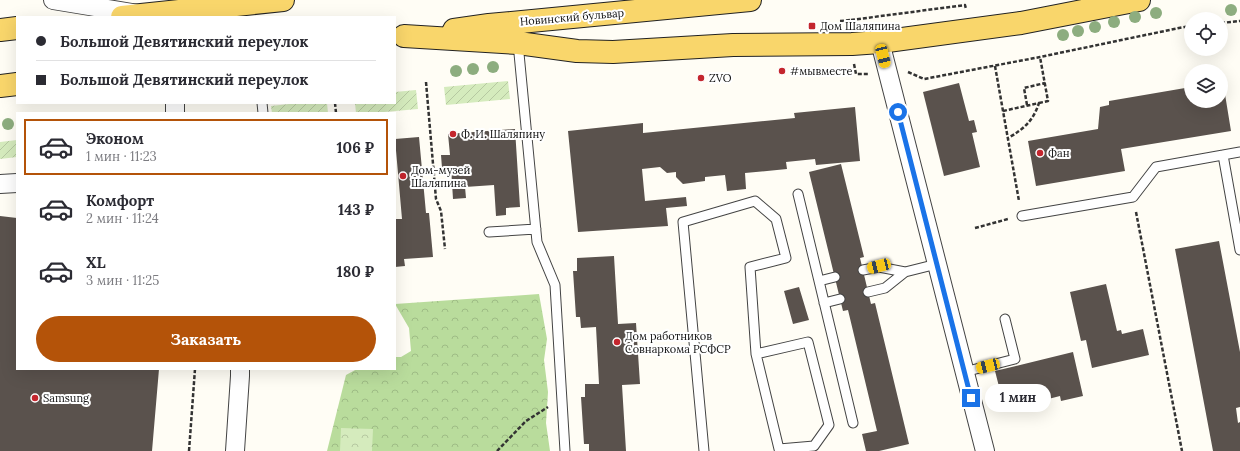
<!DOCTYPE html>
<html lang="ru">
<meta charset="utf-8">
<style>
body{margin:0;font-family:Lora,serif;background:#f7f7f7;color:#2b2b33;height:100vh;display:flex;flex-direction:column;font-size:15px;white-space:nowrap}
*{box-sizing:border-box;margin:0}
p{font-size:13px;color:#7c7c81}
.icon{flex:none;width:22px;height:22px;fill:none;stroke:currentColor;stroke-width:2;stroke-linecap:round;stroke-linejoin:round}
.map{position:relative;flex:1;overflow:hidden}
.panel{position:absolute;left:16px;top:112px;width:380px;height:258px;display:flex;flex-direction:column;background:#fff;border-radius:0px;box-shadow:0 4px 16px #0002}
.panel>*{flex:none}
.top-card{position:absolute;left:16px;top:16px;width:380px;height:88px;border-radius:0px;box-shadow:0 4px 16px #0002;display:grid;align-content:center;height:88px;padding:0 20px;background:#fff}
.controls{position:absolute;left:1184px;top:12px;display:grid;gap:8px}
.controls a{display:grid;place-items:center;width:44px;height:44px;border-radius:50%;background:#fff;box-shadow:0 4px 16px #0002;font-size:20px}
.end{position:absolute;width:18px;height:18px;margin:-9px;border:5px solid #1a73e8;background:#fff;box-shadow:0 0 0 2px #fff}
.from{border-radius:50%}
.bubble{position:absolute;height:28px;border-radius:14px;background:#fff;box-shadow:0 4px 16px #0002;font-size:13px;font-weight:700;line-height:28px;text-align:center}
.car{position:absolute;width:12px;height:24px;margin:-12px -6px;border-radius:5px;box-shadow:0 0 3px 1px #0007;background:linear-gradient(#f5c518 24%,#345 0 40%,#f5c518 0 76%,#345 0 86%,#f5c518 0)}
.top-card b{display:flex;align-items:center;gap:14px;height:38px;font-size:15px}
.top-card b+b{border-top:1px solid #e1e1e2}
.top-card i{width:10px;height:10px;background:#2b2b33}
ul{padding:7px 0 0;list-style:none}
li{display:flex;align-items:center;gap:12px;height:56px;margin:0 8px 6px;padding:0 12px;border:2px solid transparent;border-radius:0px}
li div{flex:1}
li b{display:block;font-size:15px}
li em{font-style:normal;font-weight:700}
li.current{border-color:#b45309}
li>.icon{width:36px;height:36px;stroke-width:1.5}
.primary-button{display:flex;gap:8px;margin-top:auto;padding:8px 20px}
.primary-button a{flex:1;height:46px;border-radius:24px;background:#b45309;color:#fff;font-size:16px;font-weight:700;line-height:46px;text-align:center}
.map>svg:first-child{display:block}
.forest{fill:url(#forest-crowns)}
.park{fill:url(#park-crowns)}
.garden{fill:url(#garden-furrows)}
.building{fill:#5a524d}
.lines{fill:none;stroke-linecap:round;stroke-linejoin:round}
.lane-casing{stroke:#444;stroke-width:11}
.street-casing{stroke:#444;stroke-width:20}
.primary-casing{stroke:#222;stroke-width:24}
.path{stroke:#333;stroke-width:2.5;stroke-dasharray:4 2;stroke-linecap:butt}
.lane{stroke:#fff;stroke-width:9}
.street{stroke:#fff;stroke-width:18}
.primary{stroke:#f9d66b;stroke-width:22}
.tree{fill:#8dad7f}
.route{stroke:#1a73e8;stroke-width:5}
.poi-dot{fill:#c4262e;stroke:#fff;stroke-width:1.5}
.labels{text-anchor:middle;stroke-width:4;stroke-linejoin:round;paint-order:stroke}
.street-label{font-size:11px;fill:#111;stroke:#fff}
.poi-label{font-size:11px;fill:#111;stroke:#fff;text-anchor:start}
</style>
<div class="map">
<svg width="1240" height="451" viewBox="0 0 1240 451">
<defs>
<pattern id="forest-crowns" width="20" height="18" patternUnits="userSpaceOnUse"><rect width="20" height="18" fill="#b9dc9c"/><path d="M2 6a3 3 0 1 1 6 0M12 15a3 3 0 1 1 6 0" fill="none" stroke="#9ebc85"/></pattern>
<pattern id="park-crowns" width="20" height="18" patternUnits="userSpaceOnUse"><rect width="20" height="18" fill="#d5ebbd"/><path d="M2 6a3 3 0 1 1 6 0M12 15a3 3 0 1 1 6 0" fill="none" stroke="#b6c8a1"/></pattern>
<pattern id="garden-furrows" width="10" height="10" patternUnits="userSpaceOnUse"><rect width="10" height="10" fill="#d5ebbd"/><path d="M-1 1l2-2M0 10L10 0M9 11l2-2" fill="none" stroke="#b6c8a1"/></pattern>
</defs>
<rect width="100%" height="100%" fill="#fffdf5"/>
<path class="forest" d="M539,294l8,45 -3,21 4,32 -2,31 4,28h-223l19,-76 11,-6h38v-12h6l10,-6 -2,-23 -14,-24z"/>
<path class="park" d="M341,428l32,1 -1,22h-32z"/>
<path class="garden" d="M508,81l2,18 -64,6 -2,-18z
M416,90l2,19 -45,4h-17l-1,-10h40v-11z
M298,103h29l1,10h-56l-1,-7z
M17,140v17l-17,2v-17z"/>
<path class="building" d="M1221,82h2l8,49 -110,18 4,22 -89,15 -8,-45 70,-12 2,-22 9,-2v-4l82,-14v14h30z
M959,83l10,38 5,-1 3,12 -5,1 8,34 -36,9 -21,-84z
M855,107l5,54 -44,4 -1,-6 -29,3 1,7 -42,4 1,16 -19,2 -2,-16 -20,2v4l-22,3 -7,-7v-5l-9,1 -7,-6 -18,2 3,32 41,-4 1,9 -21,2 2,18 -90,6 -10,-101 75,-8v10l152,-15 -1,-5z
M515,129l5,78 -14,1v7l-10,1 -2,-31 -29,2 1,11 -13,1 -2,-32 -9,1 -1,-13h9l-2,-21z
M419,137l7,76h3l4,44 -29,2 1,7 -10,1v-48h7l-7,-80z
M841,164l23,93 -4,1 11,46 4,-1 34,141 -30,7h-13l-4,-17 15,-3 -29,-121 -5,1 -34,-139z
M0,216l17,2v151h142l-7,82h-152z
M1219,241l21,111v55l-4,1 2,15 2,-1v29h-27l-38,-202z
M614,256l4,68 18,-1 4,61 -18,1 4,66h-37v-7h-5l-3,-47h4v-13h14l-3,-57 -15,1 -1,-11h-4l-3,-46h4v-13z
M1106,284l11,47 4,-1 1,4 21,-5 6,26 -57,13 -6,-28 -5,1 -11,-49z
M799,287l10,33 -16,4 -9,-33z
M1073,352l10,44 -22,5 -1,-5 -55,14 -10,-39z"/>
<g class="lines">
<g class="lane-casing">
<path id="lane" d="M518,43l19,199 18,43 10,166
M262,103l1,10
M1223,155l17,95
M798,194l21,87
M1022,216l111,-19 23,-30 84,-15
M489,232l47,-3
M863,270l16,-3 26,5
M835,277l-16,4 34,142
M868,292l17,-4 20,-16 32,-8
M824,303l16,-4
M964,372l51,-13 -10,-40
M704,451l-21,-229 72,-21 21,18 10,39 -36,9 6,87 23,95 35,-3 15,-21 -21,-83 -52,12"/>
</g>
<g class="street-casing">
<path id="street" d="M53,0l85,14
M880,42l105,409
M175,103v10
M0,184l17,-1
M235,451l5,-75v-7"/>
</g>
<g class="primary-casing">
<path id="primary" d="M122,17l161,-17
M0,30l17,-2
M454,30l35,-5 261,-25
M404,36l114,7 59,8 36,1 120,-7 119,-1 28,-2 141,-19 118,-23
M0,86l17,-2"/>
</g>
<path class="path" d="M851,20l114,-15 1,4
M840,21l11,-1v2
M1221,23l19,-2
M854,64l2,10h12
M995,66l24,135
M908,72l16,7 116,-22 139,-29 12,-2
M426,82l10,117 5,12 4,38
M335,103l1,10
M1039,103l9,-2 -8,-44
M1027,105l-3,-17 21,-5
M1003,111l36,-8c-6,18 -15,26 -31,35
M1136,212l46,239
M975,228l33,-9
M189,451l6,-82
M497,451l29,-30 22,-14"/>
<use href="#lane" class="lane"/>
<use href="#street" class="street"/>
<use href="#primary" class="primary"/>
</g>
<g class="tree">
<circle cx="1231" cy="10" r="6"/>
<circle cx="1156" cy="13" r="6"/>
<circle cx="1135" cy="17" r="6"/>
<circle cx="1114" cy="22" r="6"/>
<circle cx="1095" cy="27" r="6"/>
<circle cx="1078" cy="31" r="6"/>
<circle cx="1063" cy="35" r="6"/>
<circle cx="493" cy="67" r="6"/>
<circle cx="473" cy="69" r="6"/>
<circle cx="456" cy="71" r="6"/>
<circle cx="8" cy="124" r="6"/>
</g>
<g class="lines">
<path class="route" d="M898,112l73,286"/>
</g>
<g class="poi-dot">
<rect x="808" y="22" width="8" height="8" rx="2"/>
<circle cx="782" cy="71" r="4"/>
<circle cx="701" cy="78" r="4"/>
<circle cx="453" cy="134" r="4"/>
<circle cx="1040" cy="153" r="4"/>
<circle cx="403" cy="176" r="4"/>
<circle cx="617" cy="342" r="4"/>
<circle cx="35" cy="398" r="4"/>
</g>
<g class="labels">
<g class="street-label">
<text transform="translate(572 17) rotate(-5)" y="4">Новинский бульвар</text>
</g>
<g class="poi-label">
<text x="820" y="30">Дом Шаляпина</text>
<text x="790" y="75">#мывместе</text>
<text x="709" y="82">ZVO</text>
<text x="461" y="138">Ф. И. Шаляпину</text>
<text x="1048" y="157">Фан</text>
<text x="411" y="174">Дом-музей<tspan x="411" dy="13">Шаляпина</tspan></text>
<text x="625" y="340">Дом работников<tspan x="625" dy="13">Совнаркома РСФСР</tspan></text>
<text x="43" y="402">Samsung</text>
</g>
</g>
</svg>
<div class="controls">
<a><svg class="icon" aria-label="locate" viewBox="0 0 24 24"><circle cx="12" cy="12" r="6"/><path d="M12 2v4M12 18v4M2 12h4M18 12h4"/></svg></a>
<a><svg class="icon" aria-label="layers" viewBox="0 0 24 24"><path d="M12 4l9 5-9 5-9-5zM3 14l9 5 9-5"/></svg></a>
</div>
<i class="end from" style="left:898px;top:112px"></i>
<i class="end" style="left:971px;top:398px"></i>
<div class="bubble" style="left:985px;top:384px;width:66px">1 мин</div>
<i class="car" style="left:883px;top:56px;rotate:166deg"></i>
<i class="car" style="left:879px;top:266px;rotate:256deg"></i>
<i class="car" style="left:988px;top:366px;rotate:256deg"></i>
<div class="top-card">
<b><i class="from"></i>Большой Девятинский переулок</b>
<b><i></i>Большой Девятинский переулок</b>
</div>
<section class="panel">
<ul>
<li class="current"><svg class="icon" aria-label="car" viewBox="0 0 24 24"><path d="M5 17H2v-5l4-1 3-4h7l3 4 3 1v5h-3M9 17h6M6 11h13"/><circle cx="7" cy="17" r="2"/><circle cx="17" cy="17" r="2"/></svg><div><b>Эконом</b><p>1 мин · 11:23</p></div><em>106 ₽</em></li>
<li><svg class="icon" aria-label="car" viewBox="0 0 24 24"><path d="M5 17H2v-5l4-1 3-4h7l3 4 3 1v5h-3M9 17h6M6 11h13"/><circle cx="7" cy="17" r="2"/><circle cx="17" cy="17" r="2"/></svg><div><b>Комфорт</b><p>2 мин · 11:24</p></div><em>143 ₽</em></li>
<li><svg class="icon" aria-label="car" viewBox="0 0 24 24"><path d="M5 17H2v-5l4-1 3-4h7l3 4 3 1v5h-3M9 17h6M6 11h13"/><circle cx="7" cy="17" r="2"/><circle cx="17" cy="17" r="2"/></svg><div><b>XL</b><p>3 мин · 11:25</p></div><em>180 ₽</em></li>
</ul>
<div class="primary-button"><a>Заказать</a></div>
</section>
</div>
